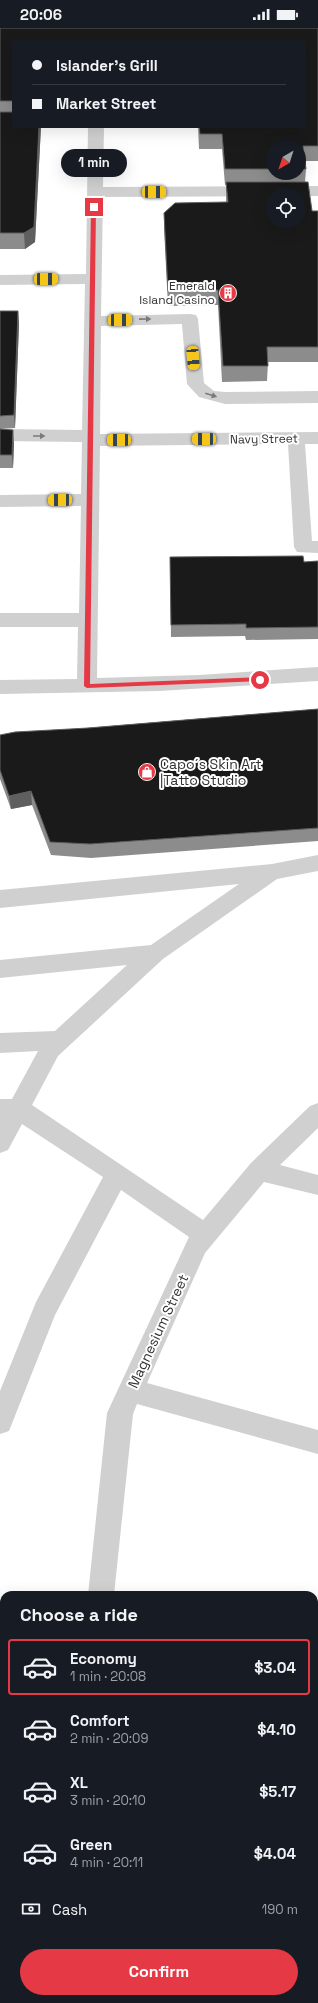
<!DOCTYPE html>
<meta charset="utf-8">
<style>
body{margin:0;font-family:"Space Grotesk",sans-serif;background:#242831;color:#f1f3f6;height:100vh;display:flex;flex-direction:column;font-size:15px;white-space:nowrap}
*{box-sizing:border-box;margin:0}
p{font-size:13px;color:#9ea1a6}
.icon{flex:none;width:22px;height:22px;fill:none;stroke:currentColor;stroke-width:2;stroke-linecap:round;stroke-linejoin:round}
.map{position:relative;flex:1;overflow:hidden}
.sheet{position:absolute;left:0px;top:1563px;width:318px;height:412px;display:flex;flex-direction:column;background:#171b24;border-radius:12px 12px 0 0;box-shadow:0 4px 16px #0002}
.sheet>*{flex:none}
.hud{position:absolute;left:12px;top:12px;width:294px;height:88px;border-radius:4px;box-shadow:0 4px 16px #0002;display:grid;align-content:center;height:88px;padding:0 20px;background:#171b24}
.needle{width:26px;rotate:219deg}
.buttons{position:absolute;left:266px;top:112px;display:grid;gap:8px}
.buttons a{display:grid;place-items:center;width:40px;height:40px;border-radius:50%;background:#171b24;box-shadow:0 4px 16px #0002;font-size:20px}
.end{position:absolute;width:18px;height:18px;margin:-9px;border:5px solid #e63946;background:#fff;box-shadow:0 0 0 2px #fff}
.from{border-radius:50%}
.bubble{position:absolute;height:28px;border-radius:14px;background:#171b24;box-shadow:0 4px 16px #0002;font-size:13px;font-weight:800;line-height:28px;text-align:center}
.car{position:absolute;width:12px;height:24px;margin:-12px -6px;border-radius:5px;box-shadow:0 0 3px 1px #0007;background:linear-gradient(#f5c518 24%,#345 0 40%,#f5c518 0 76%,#345 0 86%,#f5c518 0)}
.hud b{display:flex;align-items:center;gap:14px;height:38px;font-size:15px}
.hud b+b{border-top:1px solid #363941}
.hud i{width:10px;height:10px;background:#f1f3f6}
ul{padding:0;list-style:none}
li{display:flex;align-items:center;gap:12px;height:56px;margin:0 8px 6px;padding:0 12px;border:2px solid transparent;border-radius:4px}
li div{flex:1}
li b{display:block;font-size:15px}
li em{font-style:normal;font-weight:800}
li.on{border-color:#e63946}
li>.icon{width:36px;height:36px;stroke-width:1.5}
h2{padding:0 20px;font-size:18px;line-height:48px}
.pay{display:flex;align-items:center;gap:10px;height:44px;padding:0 20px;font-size:15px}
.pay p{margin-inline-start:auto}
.cta{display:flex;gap:8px;margin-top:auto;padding:8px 20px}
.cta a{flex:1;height:46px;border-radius:24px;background:#e63946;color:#fff;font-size:16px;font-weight:800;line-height:46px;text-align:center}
.status{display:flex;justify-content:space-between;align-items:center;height:28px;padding:0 20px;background:#171b24;direction:ltr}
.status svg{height:11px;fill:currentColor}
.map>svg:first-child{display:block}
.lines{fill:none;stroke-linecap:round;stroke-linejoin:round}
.minor{fill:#d0d0d0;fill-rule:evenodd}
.wall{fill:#8c8c8c;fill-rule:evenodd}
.shaded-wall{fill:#5f5f5f}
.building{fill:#1a1a1a;stroke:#5f5f5f;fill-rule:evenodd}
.oneway{fill:#7a7a7a}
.route{fill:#e63946}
.labels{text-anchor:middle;stroke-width:4;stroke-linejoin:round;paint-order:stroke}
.far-poi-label{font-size:12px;fill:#333;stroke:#fff;text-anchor:end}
.far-street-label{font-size:12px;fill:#333;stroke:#fff}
.poi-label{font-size:14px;fill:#333;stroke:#fff;text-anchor:start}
.street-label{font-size:14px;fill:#333;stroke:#fff}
</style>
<div class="status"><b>20:06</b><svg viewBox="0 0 49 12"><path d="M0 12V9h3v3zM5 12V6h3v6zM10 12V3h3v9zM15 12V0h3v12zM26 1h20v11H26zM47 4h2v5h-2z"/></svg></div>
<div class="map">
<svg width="318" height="1975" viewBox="0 0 318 1975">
<rect width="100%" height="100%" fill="#fff"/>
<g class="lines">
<path class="minor" d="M88,98h16l-1,61 215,-1v10l-215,1 -2,119 89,-2 6,1 2,4 6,64 10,8 11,1 93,-1v12l-93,1 -26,-7 -12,-13 -5,-60 -81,2 -1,108 218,-2v12h-13l7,97h6v12l-21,-1 -3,-5 -6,-103 -188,2 -3,232 102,-3 119,-8v14l-159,10 -159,3v-14l77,-1 1,-52h-78v-14h79l2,-107 -81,1v-12l81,-1 1,-52 -82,-1v-12l82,1 3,-146 -85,1v-10l86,-1z
M318,827v16l-41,8 -114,80 -105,97 -26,49 171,115 48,-57 59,-57 8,-3v25l-38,37 38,10v20l-54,-13 -59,71 -58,130 171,47v24l-181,-50 -4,10 -19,181h-26l19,-182 82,-176 -68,-47 -66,125 -46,116 -9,3v-43l36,-89 67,-125 -81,-53 -14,26 -8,3v-54h12l26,-48 -38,2v-20l55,-2 72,-66 -127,13v-18l151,-15 88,-61 -239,24v-18l272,-26z
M314,1659l4,1v28l-4,-1z
M0,1911l4,2v44l-4,-2z
M4,1959v12h23l1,4h-28v-11z
M177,1971h30l2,4h-30z"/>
</g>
<path class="wall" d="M0,0h318v133h-13l1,8 -1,13 7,29h6v151h-50l-1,19 -45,1 -4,-77 -50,1 -4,-78v-15l62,-11v-17h-1l-3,-36h-23l-1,-23h106v-84h-290v84h27l-6,116 -10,7h-25zM273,119h26v26h-26z
M0,283h18l1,13 -4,104 -15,1z
M0,401l14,14 -1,25h-13z
M170,529l134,5 14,-1v78l-72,1 -1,-4 -74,1z
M318,681v132l-227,17 -40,-3 -19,-50 -21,4 -11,-30v-44z"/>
<path class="shaded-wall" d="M39,98h2l-6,116 -10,7 -1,-16z
M18,283l1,13 -4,104 -1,-13z
M13,402l1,13 -1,25 -1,-13z
M31,763l1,14 -21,4 -2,-13z"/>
<path class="building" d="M0,0h318v118h-15l3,23h-7v-22h-26v22h-48l-3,-35h-22l-1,-8h105v-84h-290v84h25l-5,101 -10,6h-24v-121h14v-11h-14z
M226,154h82l4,29h6v136h-51l1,19h-45l-5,-76 -50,1 -4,-78 11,-10 53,-1zM273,167h26v26h-26z
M0,283h18l-4,104 -14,1z
M0,401l13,1 -1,25h-12z
M303,528l1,6 14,-1v66l-72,1v-4l-75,1 -1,-68z
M318,681v119l-228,16 -40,-2 -19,-51 -22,5 -9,-26v-35l15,-3 73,-4z"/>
<defs><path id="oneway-solid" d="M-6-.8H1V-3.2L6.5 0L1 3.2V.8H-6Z"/></defs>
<g class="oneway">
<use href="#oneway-solid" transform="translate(145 291) rotate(-1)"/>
<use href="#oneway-solid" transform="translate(211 367) rotate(17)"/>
<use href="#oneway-solid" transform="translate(39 408)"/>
</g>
<path class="route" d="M94,177l2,2 -6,477 170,-7 2,1v3l-175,7 -3,-2 7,-479z"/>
<defs>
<g id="building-disc" transform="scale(0.9)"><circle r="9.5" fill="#e63946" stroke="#fff"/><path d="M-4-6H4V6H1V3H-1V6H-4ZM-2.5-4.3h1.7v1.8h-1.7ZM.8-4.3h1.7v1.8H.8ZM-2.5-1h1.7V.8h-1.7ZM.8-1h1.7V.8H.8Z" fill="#fff"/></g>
<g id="shop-disc" transform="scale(0.9)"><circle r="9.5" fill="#e63946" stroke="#fff"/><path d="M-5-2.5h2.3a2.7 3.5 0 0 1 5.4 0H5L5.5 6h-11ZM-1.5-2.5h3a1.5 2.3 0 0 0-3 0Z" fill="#fff"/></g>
</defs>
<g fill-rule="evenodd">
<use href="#building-disc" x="228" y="265"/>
<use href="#shop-disc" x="147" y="744"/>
</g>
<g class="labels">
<g class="far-poi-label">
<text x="215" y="262">Emerald<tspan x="215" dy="14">Island Casino</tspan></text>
</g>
<g class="far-street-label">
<text transform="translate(264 411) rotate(-1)" y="4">Navy Street</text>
</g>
<g class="poi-label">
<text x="160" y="741">Capo´s Skin Art<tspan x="160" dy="16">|Tatto Studio</tspan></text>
</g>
<g class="street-label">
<text transform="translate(158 1303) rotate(-65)" y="5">Magnesium Street</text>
</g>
</g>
</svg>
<div class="buttons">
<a><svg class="needle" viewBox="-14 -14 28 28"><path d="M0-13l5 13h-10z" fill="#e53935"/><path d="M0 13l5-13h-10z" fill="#9ea1a6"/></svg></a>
<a><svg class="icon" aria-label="locate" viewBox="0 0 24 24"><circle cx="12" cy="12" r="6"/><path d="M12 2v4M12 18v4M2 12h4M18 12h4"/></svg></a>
</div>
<i class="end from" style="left:260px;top:652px"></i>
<i class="end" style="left:94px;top:179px"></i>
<div class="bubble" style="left:61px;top:121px;width:66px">1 min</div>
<i class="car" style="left:154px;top:164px;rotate:90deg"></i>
<i class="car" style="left:46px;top:251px;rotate:89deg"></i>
<i class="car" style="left:120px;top:292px;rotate:89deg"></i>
<i class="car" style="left:193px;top:330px;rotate:175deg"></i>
<i class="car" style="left:204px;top:411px;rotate:270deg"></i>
<i class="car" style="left:119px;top:412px;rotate:270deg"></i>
<i class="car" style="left:60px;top:472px;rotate:269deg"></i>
<div class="hud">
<b><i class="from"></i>Islander's Grill</b>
<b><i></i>Market Street</b>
</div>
<section class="sheet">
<h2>Choose a ride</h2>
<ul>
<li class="on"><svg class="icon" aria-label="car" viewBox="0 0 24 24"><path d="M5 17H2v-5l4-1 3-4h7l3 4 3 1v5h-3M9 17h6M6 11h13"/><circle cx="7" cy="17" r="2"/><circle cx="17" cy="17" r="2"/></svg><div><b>Economy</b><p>1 min · 20:08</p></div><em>$3.04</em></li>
<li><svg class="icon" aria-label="car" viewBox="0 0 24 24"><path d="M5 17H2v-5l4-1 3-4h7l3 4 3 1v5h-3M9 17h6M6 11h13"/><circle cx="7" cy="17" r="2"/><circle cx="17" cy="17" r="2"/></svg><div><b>Comfort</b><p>2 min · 20:09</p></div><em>$4.10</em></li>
<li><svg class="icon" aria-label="car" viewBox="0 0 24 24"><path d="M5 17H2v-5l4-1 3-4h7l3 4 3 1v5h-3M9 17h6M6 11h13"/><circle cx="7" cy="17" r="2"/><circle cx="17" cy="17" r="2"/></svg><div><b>XL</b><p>3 min · 20:10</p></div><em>$5.17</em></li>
<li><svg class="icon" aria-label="car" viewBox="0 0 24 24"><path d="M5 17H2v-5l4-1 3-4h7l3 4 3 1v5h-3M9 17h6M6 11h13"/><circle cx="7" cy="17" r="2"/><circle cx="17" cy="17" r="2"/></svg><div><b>Green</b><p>4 min · 20:11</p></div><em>$4.04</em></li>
</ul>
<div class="pay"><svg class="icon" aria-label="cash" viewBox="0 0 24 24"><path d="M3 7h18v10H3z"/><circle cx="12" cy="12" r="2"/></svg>Cash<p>190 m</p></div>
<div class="cta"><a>Confirm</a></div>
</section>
</div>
